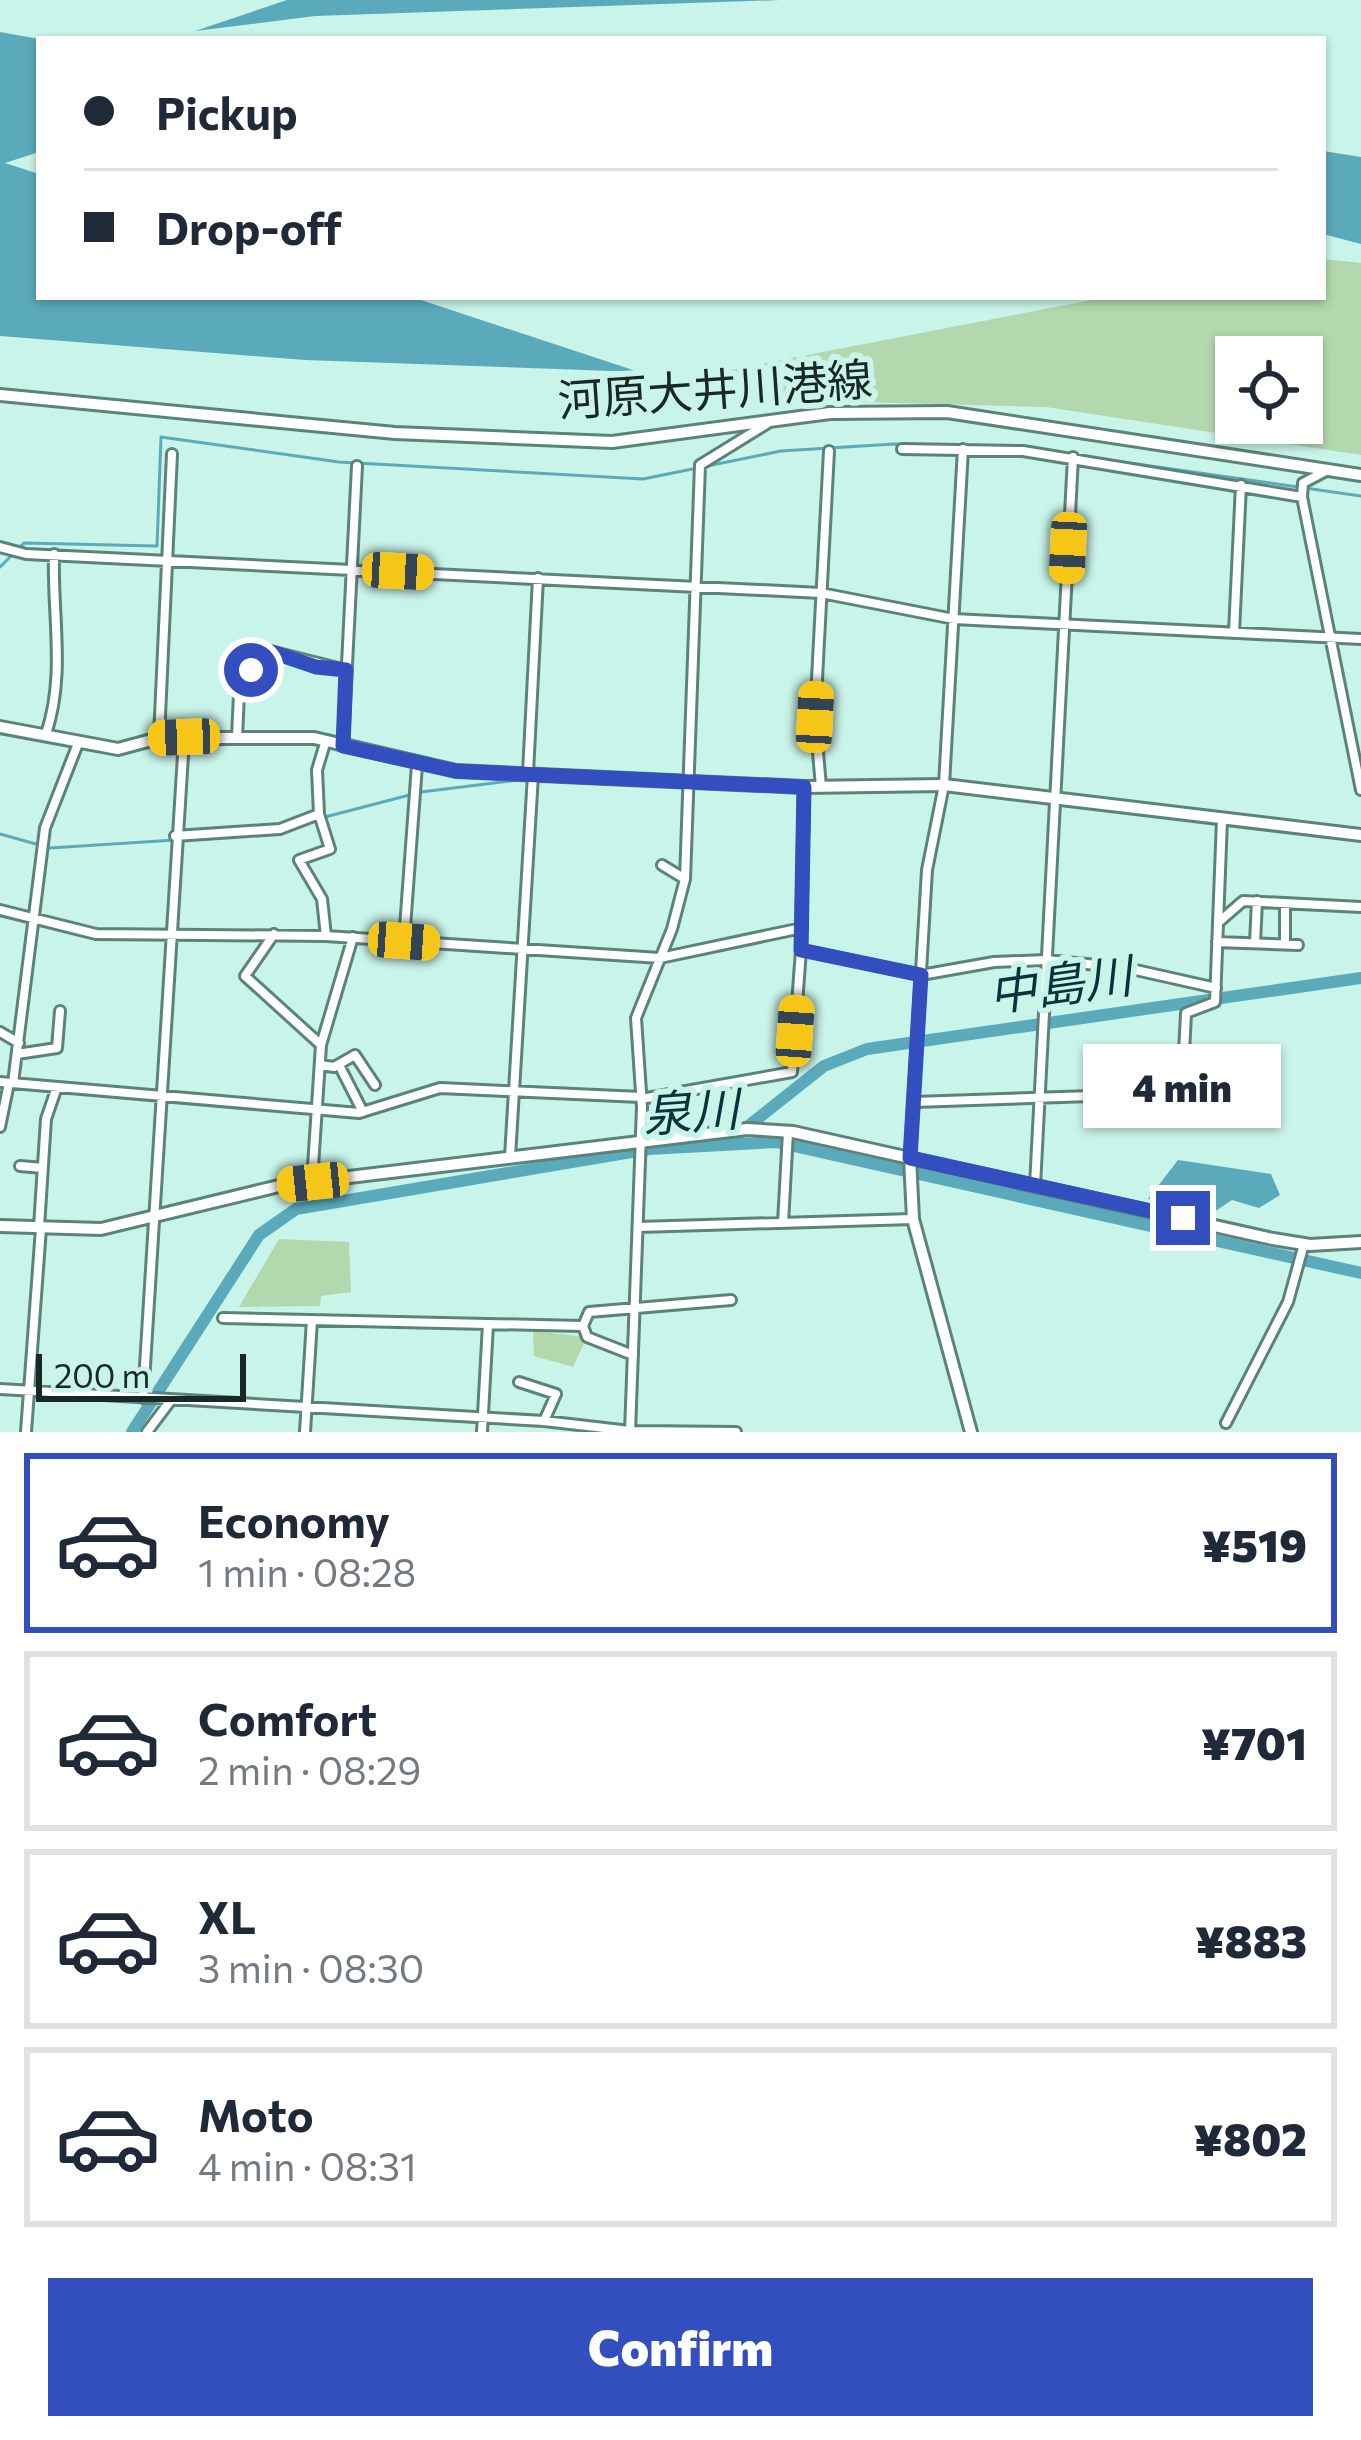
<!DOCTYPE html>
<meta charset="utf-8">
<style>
body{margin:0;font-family:Commissioner,"Noto Sans JP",sans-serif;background:#f6f6f7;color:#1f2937;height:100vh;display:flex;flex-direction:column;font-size:45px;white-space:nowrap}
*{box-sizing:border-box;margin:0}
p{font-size:39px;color:#747a83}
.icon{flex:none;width:66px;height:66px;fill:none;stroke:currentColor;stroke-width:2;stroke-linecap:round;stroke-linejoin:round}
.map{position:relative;height:1432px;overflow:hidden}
.panel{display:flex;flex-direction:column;background:#fff;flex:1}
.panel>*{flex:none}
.banner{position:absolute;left:36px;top:36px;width:1290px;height:264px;border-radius:0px;box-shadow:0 3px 9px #0004;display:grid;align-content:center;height:264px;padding:0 48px;background:#fff}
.fabs{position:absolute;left:1215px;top:336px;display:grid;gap:24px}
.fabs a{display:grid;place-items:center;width:108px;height:108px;border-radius:0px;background:#fff;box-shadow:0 3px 9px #0004;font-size:60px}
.scale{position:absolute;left:36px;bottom:30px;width:210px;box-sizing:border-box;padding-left:12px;border:6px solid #182824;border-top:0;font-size:33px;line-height:42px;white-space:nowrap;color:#182824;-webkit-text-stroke:9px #c9f4e9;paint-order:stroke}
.end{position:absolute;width:54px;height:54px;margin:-27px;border:15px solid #334ebf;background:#fff;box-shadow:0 0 0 6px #fff}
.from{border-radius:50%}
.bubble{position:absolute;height:84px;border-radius:0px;background:#fff;box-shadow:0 3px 9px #0004;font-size:39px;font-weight:800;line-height:84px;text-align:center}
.car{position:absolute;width:36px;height:72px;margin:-36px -18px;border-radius:15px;box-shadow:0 0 9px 3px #0007;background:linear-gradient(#f5c518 24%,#345 0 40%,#f5c518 0 76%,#345 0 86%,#f5c518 0)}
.banner b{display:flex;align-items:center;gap:42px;height:114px;font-size:45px}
.banner b+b{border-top:3px solid #e0e1e3}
.banner i{width:30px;height:30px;background:#1f2937}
ul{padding:21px 0 0;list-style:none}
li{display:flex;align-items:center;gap:36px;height:180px;margin:0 24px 18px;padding:0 24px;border:6px solid #e0e1e3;border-radius:0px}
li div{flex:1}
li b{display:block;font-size:45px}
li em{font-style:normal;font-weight:800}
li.active{border-color:#334ebf}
li>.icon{width:108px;height:108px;stroke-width:1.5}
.primary-button{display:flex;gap:24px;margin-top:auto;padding:24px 48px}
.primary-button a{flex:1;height:138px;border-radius:0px;background:#334ebf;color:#fff;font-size:48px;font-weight:800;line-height:138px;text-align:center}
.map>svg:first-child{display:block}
.green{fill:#b2d8ad;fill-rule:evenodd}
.water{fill:#5aaabc}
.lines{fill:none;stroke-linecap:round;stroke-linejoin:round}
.stream{stroke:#5aaabc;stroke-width:3}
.river{stroke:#5aaabc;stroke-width:12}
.street-casing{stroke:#5b837a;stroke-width:14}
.secondary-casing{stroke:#5b837a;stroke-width:16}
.street{stroke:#fff;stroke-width:8}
.secondary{stroke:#fff;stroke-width:10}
.route{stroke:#334ebf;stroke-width:15}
.labels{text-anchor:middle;stroke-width:12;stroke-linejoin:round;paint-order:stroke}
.street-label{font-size:45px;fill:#182824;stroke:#c9f4e9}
.water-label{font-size:48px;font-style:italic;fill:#0a323a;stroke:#c9f4e9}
</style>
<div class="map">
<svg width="1361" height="1432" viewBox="0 0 1361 1432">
<rect width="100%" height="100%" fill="#c9f4e9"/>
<path class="green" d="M1323,259l38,4v192l-315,-48 -262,-7 -85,-24 408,-79h216zM1236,357h66v66h-66z
M279,1239l70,3 2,50 -30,4 -1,10 -81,1z
M533,1331l54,6 -14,30 -39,-11z"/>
<path class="water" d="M287,0h494l-466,16 -120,15z
M0,32l39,7v113l-34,11 34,11v123h373l227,75 -334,-12 -305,-24z
M1323,151l38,6v87l-38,-10z
M1178,1160l93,14 9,21 -21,13 -27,-8 -21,14 -63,-15z"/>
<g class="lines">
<path class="stream" d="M1024,448l337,48
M20,547l4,-4 133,3 4,-109 178,25 304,17 138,-28 113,-7 121,3
M0,567l13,-13
M325,817l96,-25 106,-13
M0,834l50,14 172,-11"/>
<path class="river" d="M737,1135l87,-69 43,-17 494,-71
M132,1432l127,-197 37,-26 353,-60 127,-7 585,131"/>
<g class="street-casing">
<path id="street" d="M902,449l121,2 279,46
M1326,471l-23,12 -1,14 59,293
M0,547l26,7 795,39 133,26 407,20
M1234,632l7,-147
M46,734c20,-60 6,-118 8,-180
M237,737l3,-65 21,-10 5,-12 80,20
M159,738l13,-284
M343,744l14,-278
M528,773l10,-195
M804,787l-3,163 120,25 73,-13 52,-2 81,8 89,20
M821,787l-6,-70 14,-266
M319,814l11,35 -31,11 23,39 4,37
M175,836l105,-7 39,-15 -2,-44 9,-30
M662,865l23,14
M1285,904v40
M0,910l96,24 230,2 334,22 142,-30
M1220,921l23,-20 118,6
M274,934l-29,42 75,68
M404,941l13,-176
M1217,942l81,3
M1255,943l2,-42
M1064,962v34l21,-2 23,-28
M0,1032l19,11
M17,1054l40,-6 3,-37
M320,1065l14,2 21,-12 20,30
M339,1065l24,47
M0,1082l359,31 81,-25 201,9
M13,1083l32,-255 34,-87
M641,1099l151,-27 9,-122
M914,1102l268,-9 4,-80 29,-11 7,-183
M0,1127l9,-44
M510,1157l23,-382
M910,1158l17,-288 17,-85 19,-336
M20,1166l23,2
M312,1182l9,-137 32,-108
M1035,1186l38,-729
M783,1223l5,-91
M39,1227l7,-108 11,-32
M638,1227l275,-8
M223,1318l360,8 6,-14 142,-12
M583,1326l4,11 46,18
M519,1382l37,12 -12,27
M0,1389l544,32 86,10 106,1
M143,1398l41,-659
M1226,1423l62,-121 16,-58
M26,1432l15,-204
M147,1432l24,-32
M305,1432l7,-112
M482,1432l6,-108
M630,1432l12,-325 -6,-89 36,-89 13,-50 15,-414 68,-42"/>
</g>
<g class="secondary-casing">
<path id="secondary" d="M0,395l395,38 217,9 218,-29 117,-1 414,63
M0,727l118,22 41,-11h155l142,33 348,16 140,-2 417,50
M910,1158l3,61 58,213
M0,1226l101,3 182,-44 464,-56 46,3 480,107 37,6 51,-3"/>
</g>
<use href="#street" class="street"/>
<use href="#secondary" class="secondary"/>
</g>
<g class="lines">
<path class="route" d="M251,670l15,-20 50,17 30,3 -3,76 113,25 348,16 -3,163 120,25 -11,183 273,60"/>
</g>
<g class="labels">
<g class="street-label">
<text transform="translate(715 390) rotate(-4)" y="16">河原大井川港線</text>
</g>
<g class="water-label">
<text transform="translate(1060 985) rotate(-8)" y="17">中島川</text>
<text transform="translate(691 1112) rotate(-4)" y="17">泉川</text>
</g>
</g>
</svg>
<div class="fabs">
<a><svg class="icon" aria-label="locate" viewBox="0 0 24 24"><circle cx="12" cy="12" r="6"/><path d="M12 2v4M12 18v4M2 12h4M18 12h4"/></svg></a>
</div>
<div class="scale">200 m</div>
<i class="end from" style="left:251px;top:670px"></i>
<i class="end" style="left:1183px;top:1218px"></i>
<div class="bubble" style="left:1083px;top:1044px;width:198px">4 min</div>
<i class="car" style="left:1068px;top:548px;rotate:183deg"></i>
<i class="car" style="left:398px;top:571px;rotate:93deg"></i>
<i class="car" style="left:815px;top:717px;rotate:3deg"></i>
<i class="car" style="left:184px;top:737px;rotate:268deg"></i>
<i class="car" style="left:404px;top:941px;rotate:94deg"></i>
<i class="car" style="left:795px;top:1031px;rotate:4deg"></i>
<i class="car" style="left:313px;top:1182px;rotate:264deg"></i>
<div class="banner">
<b><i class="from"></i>Pickup</b>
<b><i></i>Drop-off</b>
</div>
</div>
<section class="panel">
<ul>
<li class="active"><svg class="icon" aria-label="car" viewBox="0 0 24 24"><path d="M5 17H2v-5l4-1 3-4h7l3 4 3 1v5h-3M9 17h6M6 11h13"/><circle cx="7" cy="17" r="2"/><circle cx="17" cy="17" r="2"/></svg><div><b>Economy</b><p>1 min · 08:28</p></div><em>¥519</em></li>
<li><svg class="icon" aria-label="car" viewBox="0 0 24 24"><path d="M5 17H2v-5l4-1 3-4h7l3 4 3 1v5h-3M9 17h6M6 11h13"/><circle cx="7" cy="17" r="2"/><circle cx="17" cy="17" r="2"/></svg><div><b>Comfort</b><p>2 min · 08:29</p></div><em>¥701</em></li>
<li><svg class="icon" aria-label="car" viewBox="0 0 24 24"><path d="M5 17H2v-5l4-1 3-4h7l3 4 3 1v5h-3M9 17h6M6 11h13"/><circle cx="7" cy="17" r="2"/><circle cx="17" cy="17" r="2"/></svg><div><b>XL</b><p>3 min · 08:30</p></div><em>¥883</em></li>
<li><svg class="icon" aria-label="car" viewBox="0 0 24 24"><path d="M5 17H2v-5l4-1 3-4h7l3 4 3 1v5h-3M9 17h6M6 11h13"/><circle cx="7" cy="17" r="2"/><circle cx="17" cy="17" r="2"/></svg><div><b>Moto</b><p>4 min · 08:31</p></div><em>¥802</em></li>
</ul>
<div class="primary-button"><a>Confirm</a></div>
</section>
